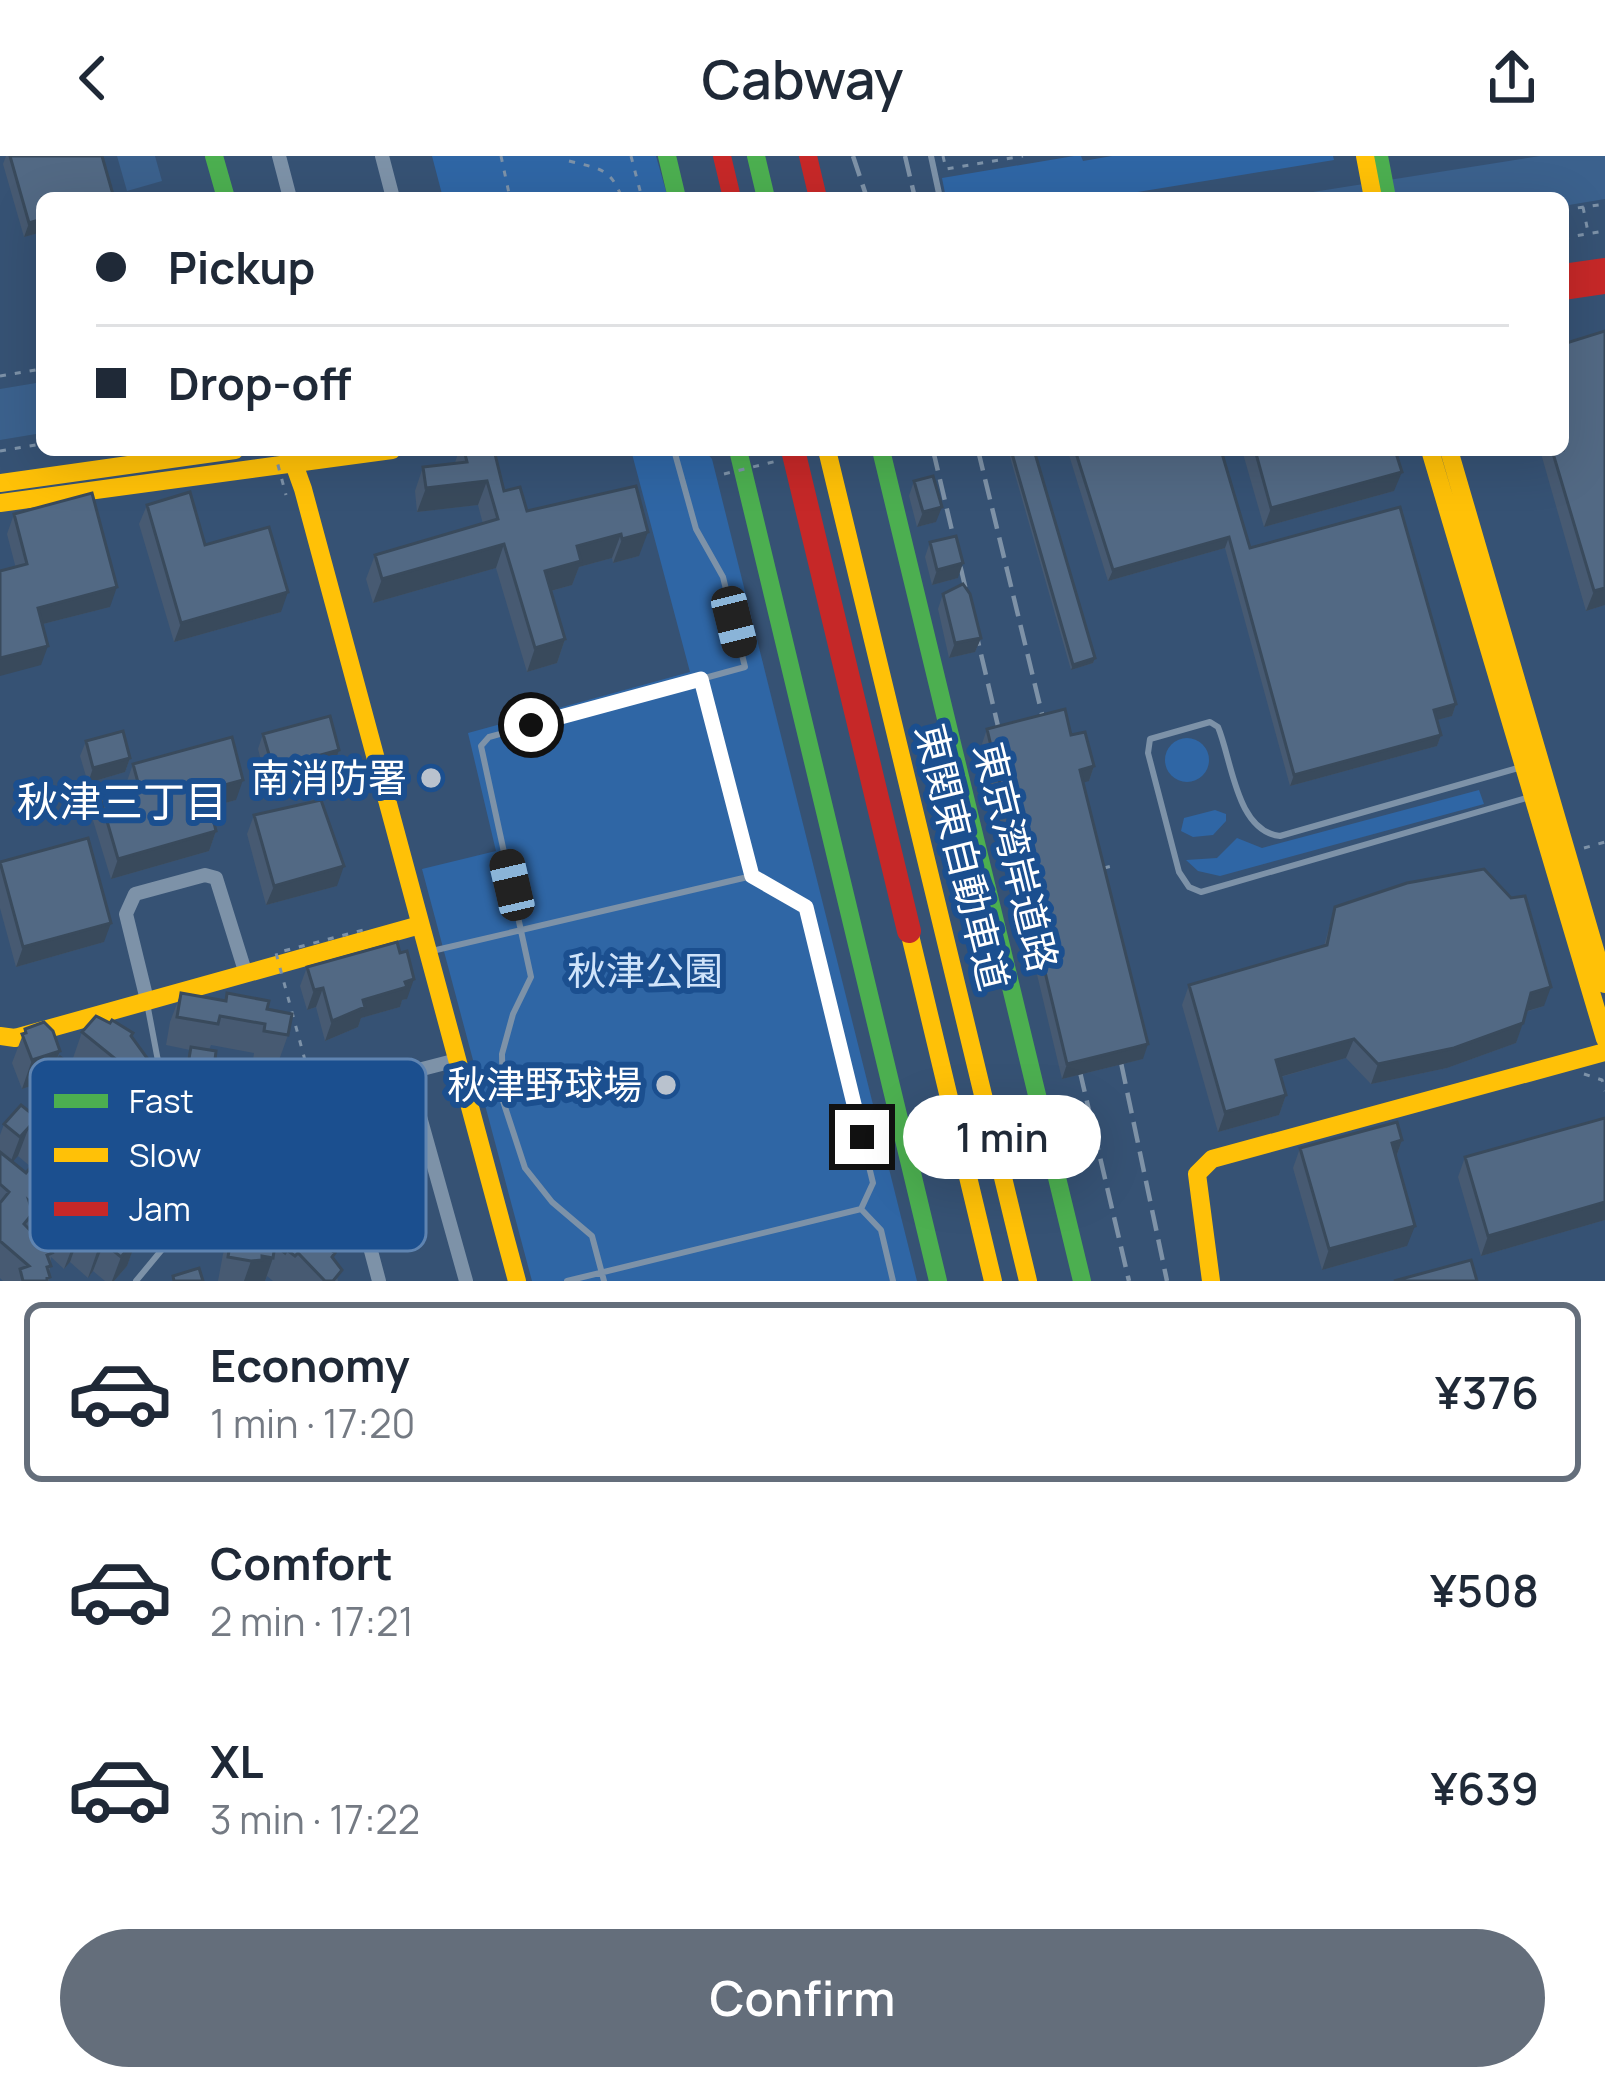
<!DOCTYPE html>
<meta charset="utf-8">
<style>
body{margin:0;font-family:Manrope,"Noto Sans JP",sans-serif;background:#f6f6f7;color:#1f2937;height:100vh;display:flex;flex-direction:column;font-size:45px;white-space:nowrap}
*{box-sizing:border-box;margin:0}
p{font-size:39px;color:#747a83}
.icon{flex:none;width:66px;height:66px;fill:none;stroke:currentColor;stroke-width:2;stroke-linecap:round;stroke-linejoin:round}
.map{position:relative;height:1125px;overflow:hidden}
.drawer{display:flex;flex-direction:column;background:#fff;flex:1}
.drawer>*{flex:none}
.guide{position:absolute;left:36px;top:36px;width:1533px;height:264px;border-radius:18px;box-shadow:0 12px 48px #0002;display:grid;align-content:center;height:264px;padding:0 60px;background:#fff}
.end{position:absolute;width:54px;height:54px;margin:-27px;border:15px solid #fff;background:#111;box-shadow:0 0 0 6px #111}
.from{border-radius:50%}
.bubble{position:absolute;height:84px;border-radius:42px;background:#fff;box-shadow:0 12px 48px #0002;font-size:39px;font-weight:600;line-height:84px;text-align:center}
.car{position:absolute;width:36px;height:72px;margin:-36px -18px;border-radius:15px;box-shadow:0 0 9px 3px #0007;background:linear-gradient(#222 24%,#8ab4d8 0 40%,#222 0 76%,#8ab4d8 0 86%,#222 0)}
.guide b{display:flex;align-items:center;gap:42px;height:114px;font-size:45px}
.guide b+b{border-top:3px solid #e0e1e3}
.guide i{width:30px;height:30px;background:#1f2937}
ul{padding:21px 0 0;list-style:none}
li{display:flex;align-items:center;gap:36px;height:180px;margin:0 24px 18px;padding:0 36px;border:6px solid transparent;border-radius:18px}
li div{flex:1}
li b{display:block;font-size:45px}
li em{font-style:normal;font-weight:600}
li.selected{border-color:#646e7b}
li>.icon{width:108px;height:108px;stroke-width:1.5}
.cta{display:flex;gap:24px;margin-top:auto;padding:24px 60px}
.cta a{flex:1;height:138px;border-radius:72px;background:#646e7b;color:#fff;font-size:48px;font-weight:600;line-height:138px;text-align:center}
header{display:flex;justify-content:space-between;align-items:center;height:156px;padding:0 60px;background:#fff;font-size:54px;font-weight:600}
.map>svg:first-child{display:block}
.green{fill:#2f66a5}
.water{fill:#3b618d}
.lines{fill:none;stroke-linecap:round;stroke-linejoin:round}
.path{stroke:#7d92a8;stroke-width:3;stroke-dasharray:6 9;stroke-linecap:butt}
.lane{stroke:#7d92a8;stroke-width:6}
.street{stroke:#7d92a8;stroke-width:14}
.fast{stroke:#4caf50;stroke-width:18}
.slow{stroke:#ffc107;stroke-width:18}
.jam{stroke:#c62828;stroke-width:18}
.rail{stroke:#7e92a7;stroke-width:4.5;stroke-dasharray:21 9;stroke-linecap:butt}
.path-bridge{stroke:#7d92a8;stroke-width:3;stroke-dasharray:6 9;stroke-linecap:butt}
.jam-bridge{stroke:#c62828;stroke-width:24}
.wall{fill:#475a72;fill-rule:evenodd}
.shaded-wall{fill:#394a5c}
.building{fill:#526984;stroke:#394a5c;stroke-width:3}
.route{stroke:#fff;stroke-width:15}
.poi-dot{fill:#b9c2ce;stroke:#1b4f8f;stroke-width:4.5}
.labels{text-anchor:middle;stroke-width:12;stroke-linejoin:round;paint-order:stroke}
.poi-label{font-size:39px;fill:#fff;stroke:#1b4f8f;text-anchor:end}
.street-label{font-size:39px;fill:#fff;stroke:#1b4f8f}
.park-label{font-size:39px;fill:#cfe3fa;stroke:#1b4f8f}
.neighbourhood-label{font-size:42px;fill:#fff;stroke:#1b4f8f}
.key{fill:#1b4f8f;stroke:#5f84b1;stroke-width:3}
.key-label{font-size:33px;fill:#fff}
</style>
<header><svg class="icon" aria-label="back" viewBox="0 0 24 24"><path d="M15 5l-7 7 7 7"/></svg>Cabway<svg class="icon" aria-label="share" viewBox="0 0 24 24"><path d="M12 15V3M7 8l5-5 5 5M5 13v7h14v-7"/></svg></header>
<div class="map">
<svg width="1605" height="1125" viewBox="0 0 1605 1125">
<rect width="100%" height="100%" fill="#365274"/>
<path class="green" d="M432,0h224l12,42h-225z
M1074,0h7l2,5 29,-5h221l1,4 -233,38h-155l-4,-20z
M631,294h73l8,9 205,822h-385l-110,-412 74,-18 -28,-118 222,-61z
M1165 604a22 22 0 1 1 44 0a22 22 0 1 1-44 0Z
M1479,634l5,14 -264,72 -22,-5 -12,-11 31,-2 20,-20 25,10z
M1215,654l11,4v7l-13,14 -20,2 -12,-6 3,-13z"/>
<path class="water" d="M117,0h38l7,25 -35,10z
M1540,0h65v43l-42,7v-8h-288z
M42,226v51l-42,7v-51z"/>
<g class="lines">
<path class="path" d="M501,0l9,42
M631,0l11,42
M943,0l3,13 77,-13
M569,5c30,8 41,6 53,37
M596,42l18,-3 4,3
M1583,51l5,25
M1563,54l42,-6
M1563,82l42,-7
M0,220l42,-7
M0,295l42,-7
M1584,692l21,-6
M1104,712l12,-3
M1584,918l18,6 3,11
M309,919l6,22"/>
<path class="lane" d="M931,0l9,42
M701,523l51,197
M1518,612l-238,68c-44,-5 -48,-76 -62,-109l-8,-5 -60,17 -2,14 31,119 10,15 12,5 329,-95
M432,795l320,-75 54,31 67,276 -12,26
M861,1053l20,21 12,51
M136,1125l43,-52 6,-26 -38,-200
M567,1125l294,-72
M604,1125l-12,-45 -40,-34 -27,-34 -22,-67 -1,-47 11,-40 18,-37 -50,-231 8,-9 256,-70 -22,-90 -27,-48 -22,-79"/>
<path class="street" d="M279,0l11,42
M382,0l11,42
M147,844l-21,-86 9,-20 70,-19 11,3 29,93
M408,918l58,207
M379,1125l-50,-188 128,-33"/>
<path class="fast" d="M214,0l12,42
M667,0l10,42
M756,0l10,42
M1379,0l8,42
M738,294l200,831
M881,294l201,831"/>
<path class="slow" d="M1365,0l8,42
M289,294l14,39 214,792
M827,294l201,831
M1430,294l175,589
M1449,294l156,534
M0,327l235,-33
M0,347l392,-53
M909,775l84,350
M0,880l15,2 405,-113
M1211,1125l-14,-107 15,-15 393,-107"/>
<path class="jam" d="M722,0l10,42
M808,0l10,42
M1563,117l42,-6
M1563,135l42,-6"/>
<path class="rail" d="M853,0l14,42
M905,0l10,42
M933,294l72,306
M978,294l72,297
M1115,878l52,247
M1073,886l56,239"/>
<path class="path-bridge" d="M274,294l12,45
M724,318l53,-13
M309,919l-33,-122 87,-23"/>
<path class="jam-bridge" d="M793,294l116,481"/>
</g>
<path class="wall" d="M6,0h96l-60,42v34l-18,5 -21,-73z
M459,294h35l10,41 23,20 109,-25 3,70 -26,7 -1,-5 -33,9 -7,18 -21,6 14,48 -8,24 -30,9 -31,-104 -123,35 -7,-24 9,-24 108,-31 -5,-19 -61,7 -2,-21 8,-24 32,-4z
M1008,294h26l61,208 -2,5 -22,7z
M1070,294h151l29,98 206,156 -4,12 -15,4 4,15 -4,11 -147,40 -65,-238 -117,33 -39,-126z
M1242,294h153l-1,41 -130,36z
M1540,294h23l42,155 -19,6z
M914,325l22,41 -19,5 -8,-31z
M147,349l58,40 76,67 -107,30 -35,-118z
M14,358l96,93 -67,17 -2,41 -34,-131z
M930,386l28,36 -26,7 -7,-28z
M943,438l38,44 -6,14 -26,6 -11,-49z
M987,573l84,6 23,31 -5,15 -6,1 60,277 -81,20 -80,-335z
M263,578l71,31 -67,18 -9,-34z
M86,585l44,17 -5,14 -37,11 -8,-27z
M133,608l103,36 -26,7 6,24 -7,20 -98,28 -19,-62 8,-20 27,-8 -1,-5z
M254,659l83,71 -71,19 -19,-71z
M0,706l104,80 -88,25 -16,-59z
M1335,751l209,99 -18,6 -10,31 -69,25 -76,16 -25,-26 -65,19 5,18 -7,20 -61,17 -36,-127 7,-20 135,-39z
M307,811l100,32 -5,1 -2,7 -39,11 -3,9 -33,14 -9,-34 -9,3 -7,-24z
M181,837l43,8 3,-8 40,16 21,26 -10,28 22,28 -10,27 10,11 19,29 -9,25 21,28 -10,28 14,14 -2,5 5,23h-65l-6,-5 -2,5h-47l5,-27 10,-28 9,9 12,-1 2,-5 12,2 -25,-5 3,-17 10,-29 35,7 1,-3 -6,-1 1,-9 -20,-3 1,-8 -25,-4 -2,7 -6,-2 5,43 -14,17 -24,-20 10,-29 11,-13 -24,-4 8,-44 -7,-1 2,-10 -25,-4 4,-24 9,-25 -24,-5 4,-23zM211,889l43,8 -1,7 9,1 -3,7 -44,-8 -6,-10z
M25,873l35,22 -4,11 55,37 -10,29 -13,15 15,3 3,-19 11,-29 -45,-37 10,-29 50,5 5,50 -10,12 31,23 -11,29 -11,-2 -11,5 -17,-3 -1,3 17,29 -10,28 -21,-3 1,-9 -21,-4 4,14 17,14 22,8h14l2,-5 -15,-13 11,-29 29,3 14,12 -10,29 -17,19 -8,-7 -9,26 -13,15h-9l-12,-10 -5,7 -18,-16 -6,7 -13,-12 -2,24h-46l-3,-3v-143l4,-11 33,-6 5,-5 -8,-9 8,-22 -20,7 -10,-26zM75,984l6,4 -1,9 6,-8 -9,27 -4,23 -13,-3 -34,-19 -14,-11 6,-6 33,28 14,-16z
M1605,962v102l-124,36 -23,-79 7,-20z
M1402,984l-6,18 11,88 -85,24 -29,-102 7,-20z"/>
<path class="shaded-wall" d="M42,63v13l-18,5 5,-14z
M1402,316l-8,19 -130,36 7,-19z
M487,325l-9,24 -61,7 9,-24z
M942,351l-6,15 -19,5 6,-15z
M648,376l-9,24 -26,7 9,-24z
M621,378l-9,24 -33,9 -7,18 -36,10 9,-24 32,-25z
M1229,381l-4,11 -117,33 5,-11z
M504,388l-8,24 -123,35 9,-24z
M963,407l-5,15 -26,7 5,-15z
M117,431l-7,20 -79,20 7,-19z
M1605,432v17l-19,6 8,-20z
M288,436l-7,20 -107,30 7,-19z
M981,482l-6,14 -26,6 6,-15z
M565,483l-8,24 -30,9 8,-24z
M48,490l-7,19 -41,11v-18z
M1095,502l-2,5 -22,7 2,-5z
M1456,548l-4,12 -22,6 4,-12z
M1441,579l-4,11 -147,40 4,-11z
M339,594l-5,15 -67,18 6,-15z
M130,602l-5,14 -37,11 5,-15z
M1094,610l-5,15 -14,4 5,-15z
M243,624l-7,20 -37,10 7,-20z
M216,675l-7,20 -98,28 7,-20z
M344,710l-7,20 -71,19 8,-19z
M111,767l-7,19 -88,25 7,-20z
M414,823l-7,20 -5,1 -2,7 -39,11 -3,9 -33,14 7,-20 31,-21z
M1551,831l-7,19 -20,6 7,-19z
M323,832l-7,19 -9,3 7,-20z
M1523,867l-7,20 -69,25 -76,16 7,-20z
M1354,883l-8,19 -77,22 7,-20z
M1148,888l-5,15 -81,20 5,-15z
M60,895l-11,28 -5,-3 -2,6 -20,7 10,-29z
M147,902l-10,29 -14,16 11,-29z
M1286,939l-7,20 -61,17 7,-20z
M111,943l-10,29 -21,25 10,-29z
M147,964l-11,29 -11,5 10,-29z
M29,971l-11,29 -9,10 11,-29z
M75,983l-10,29 -14,16 10,-28z
M1402,984l-7,20 -3,-17z
M251,1022l-11,29 -14,17 10,-29z
M171,1043l-10,29 -17,19 11,-29z
M42,1046l-10,29 -5,6 10,-29z
M1605,1046v18l-124,36 7,-20z
M1415,1070l-8,20 -85,24 7,-21z
M80,1078l-10,28 -6,7 11,-29z
M137,1082l-10,28 -13,15h-2l9,-24z
M104,1087l-11,28 -5,7 10,-29z
M262,1100l11,2 -8,23h-21l7,-20z"/>
<path class="building" d="M10,0h92l12,42h-72v21l-13,4z
M1605,175v257l-11,3 -42,-141h11v-106z
M464,294h30l10,41 16,-4 7,24 109,-25 12,46 -26,7 -1,-5 -44,12 4,15 -36,10 20,68 -30,9 -31,-104 -122,35 -7,-24 123,-36 -11,-38 -61,7 -3,-21 44,-5z
M1011,294h23l61,208 -22,7z
M1075,294h146l29,98 150,-41 56,197 -22,6 7,25 -147,40 -65,-238 -116,33z
M1255,294h140l7,22 -131,36z
M933,320l9,31 -19,5 -9,-31z
M190,336l15,53 64,-18 19,65 -107,31 -34,-118z
M92,337l25,94 -79,21 10,38 -48,12v-87l27,-7 -13,-50z
M956,380l7,27 -26,7 -7,-28z
M963,428l7,10 11,44 -26,5 -12,-49z
M1065,553l6,26 14,-3 9,34 -14,4 68,274 -81,20 -80,-335z
M330,560l9,34 -66,18 -10,-34z
M123,575l7,27 -37,10 -7,-27z
M232,581l11,43 -37,10 10,41 -98,28 -18,-62 39,-11 -6,-22z
M321,644l23,66 -70,20 -20,-71z
M88,682l23,85 -88,24 -23,-85z
M1484,713l27,29 14,-2 26,91 -20,6 -8,30 -69,25 -76,16 -24,-25 -78,21 10,35 -61,17 -36,-127 138,-40 8,-38 72,-24z
M397,786l3,11 7,-2 7,28 -9,3 2,5 -44,13 2,7 -33,14 -9,-33 -9,2 -7,-23z
M181,837l45,8 1,-8 42,8 -2,8 25,5 -4,21 -24,-4 1,-7 -45,-8 -2,8 -41,-7z
M96,860l14,7 2,-3 21,13 -2,3 16,22 -13,16 -52,-42z
M44,866l9,9 7,20 -28,9 -10,-26 4,-1 -1,-4z
M191,891l25,4 -1,9 46,8 1,-8 42,8 -4,23 -47,-8 -3,22 32,5 -1,7 21,3 -2,9 23,4 -4,25 -22,-4 1,-8 -21,-4 2,-8 -26,-4 -2,7 -41,-7 8,-45 -7,-1 1,-9 -25,-5z
M60,901l16,13v5l35,24 -21,25 2,-8 -16,-10 -3,3 -17,-14 3,-3 -15,-16z
M21,949l16,13 6,-7 32,28 -14,17 -32,-29 -9,10 -16,-13z
M1605,962v84l-117,34 -23,-79z
M1397,966l5,18 -10,3 23,83 -86,23 -29,-101z
M0,996l26,21 5,-6 29,25 4,-5 16,14 -5,6 19,16 5,-7 17,15 6,-7 15,14 -16,19 -17,-14 -6,6 -18,-15 -5,6 -16,-13 5,-6 -22,-19 -5,6 -8,-7 4,12 -9,11 28,29 -5,2 4,11 -4,1 3,10 -3,1v3h-24l-3,-12 9,-3 -29,-25v-38l9,-11 -9,-8z
M274,1058l21,17 3,-3 8,6 3,-3 20,13 -2,3 8,6 -3,4 10,13 -9,11h-8l-27,-28 -3,3 -8,-6 -2,3 -10,-8 -2,13 -11,-2v4l-11,1 -23,-4 5,-31 10,1 -1,8 18,-1 -4,-5 15,3z
M1471,1104l6,21h-83z
M199,1112l4,13h-29l-1,-5z"/>
<g class="lines">
<path class="route" d="M531,569l170,-46 51,197 54,31 56,230"/>
</g>
<g class="poi-dot">
<circle cx="431" cy="622" r="12"/>
<circle cx="666" cy="929" r="12"/>
</g>
<g class="labels">
<g class="poi-label">
<text x="407" y="636">南消防署</text>
<text x="642" y="943">秋津野球場</text>
</g>
<g class="street-label">
<text transform="translate(962 701) rotate(76)" y="14">東関東自動車道</text>
<text transform="translate(1016 701) rotate(76)" y="14">東京湾岸道路</text>
</g>
<g class="park-label">
<text x="645" y="829">秋津公園</text>
</g>
<g class="neighbourhood-label">
<text x="122" y="661">秋津三丁目</text>
</g>
</g>
<rect x="30" y="903" width="396" height="192" rx="18" class="key"/>
<rect x="54" y="938" width="54" height="14" fill="#4caf50"/>
<rect x="54" y="992" width="54" height="14" fill="#ffc107"/>
<rect x="54" y="1046" width="54" height="14" fill="#c62828"/>
<g class="key-label">
<text x="129" y="957">Fast</text>
<text x="129" y="1011">Slow</text>
<text x="129" y="1065">Jam</text>
</g>
</svg>
<i class="end from" style="left:531px;top:569px"></i>
<i class="end" style="left:862px;top:981px"></i>
<div class="bubble" style="left:903px;top:939px;width:198px">1 min</div>
<i class="car" style="left:734px;top:466px;rotate:166deg"></i>
<i class="car" style="left:512px;top:729px;rotate:347deg"></i>
<div class="guide">
<b><i class="from"></i>Pickup</b>
<b><i></i>Drop-off</b>
</div>
</div>
<section class="drawer">
<ul>
<li class="selected"><svg class="icon" aria-label="car" viewBox="0 0 24 24"><path d="M5 17H2v-5l4-1 3-4h7l3 4 3 1v5h-3M9 17h6M6 11h13"/><circle cx="7" cy="17" r="2"/><circle cx="17" cy="17" r="2"/></svg><div><b>Economy</b><p>1 min · 17:20</p></div><em>¥376</em></li>
<li><svg class="icon" aria-label="car" viewBox="0 0 24 24"><path d="M5 17H2v-5l4-1 3-4h7l3 4 3 1v5h-3M9 17h6M6 11h13"/><circle cx="7" cy="17" r="2"/><circle cx="17" cy="17" r="2"/></svg><div><b>Comfort</b><p>2 min · 17:21</p></div><em>¥508</em></li>
<li><svg class="icon" aria-label="car" viewBox="0 0 24 24"><path d="M5 17H2v-5l4-1 3-4h7l3 4 3 1v5h-3M9 17h6M6 11h13"/><circle cx="7" cy="17" r="2"/><circle cx="17" cy="17" r="2"/></svg><div><b>XL</b><p>3 min · 17:22</p></div><em>¥639</em></li>
</ul>
<div class="cta"><a>Confirm</a></div>
</section>
